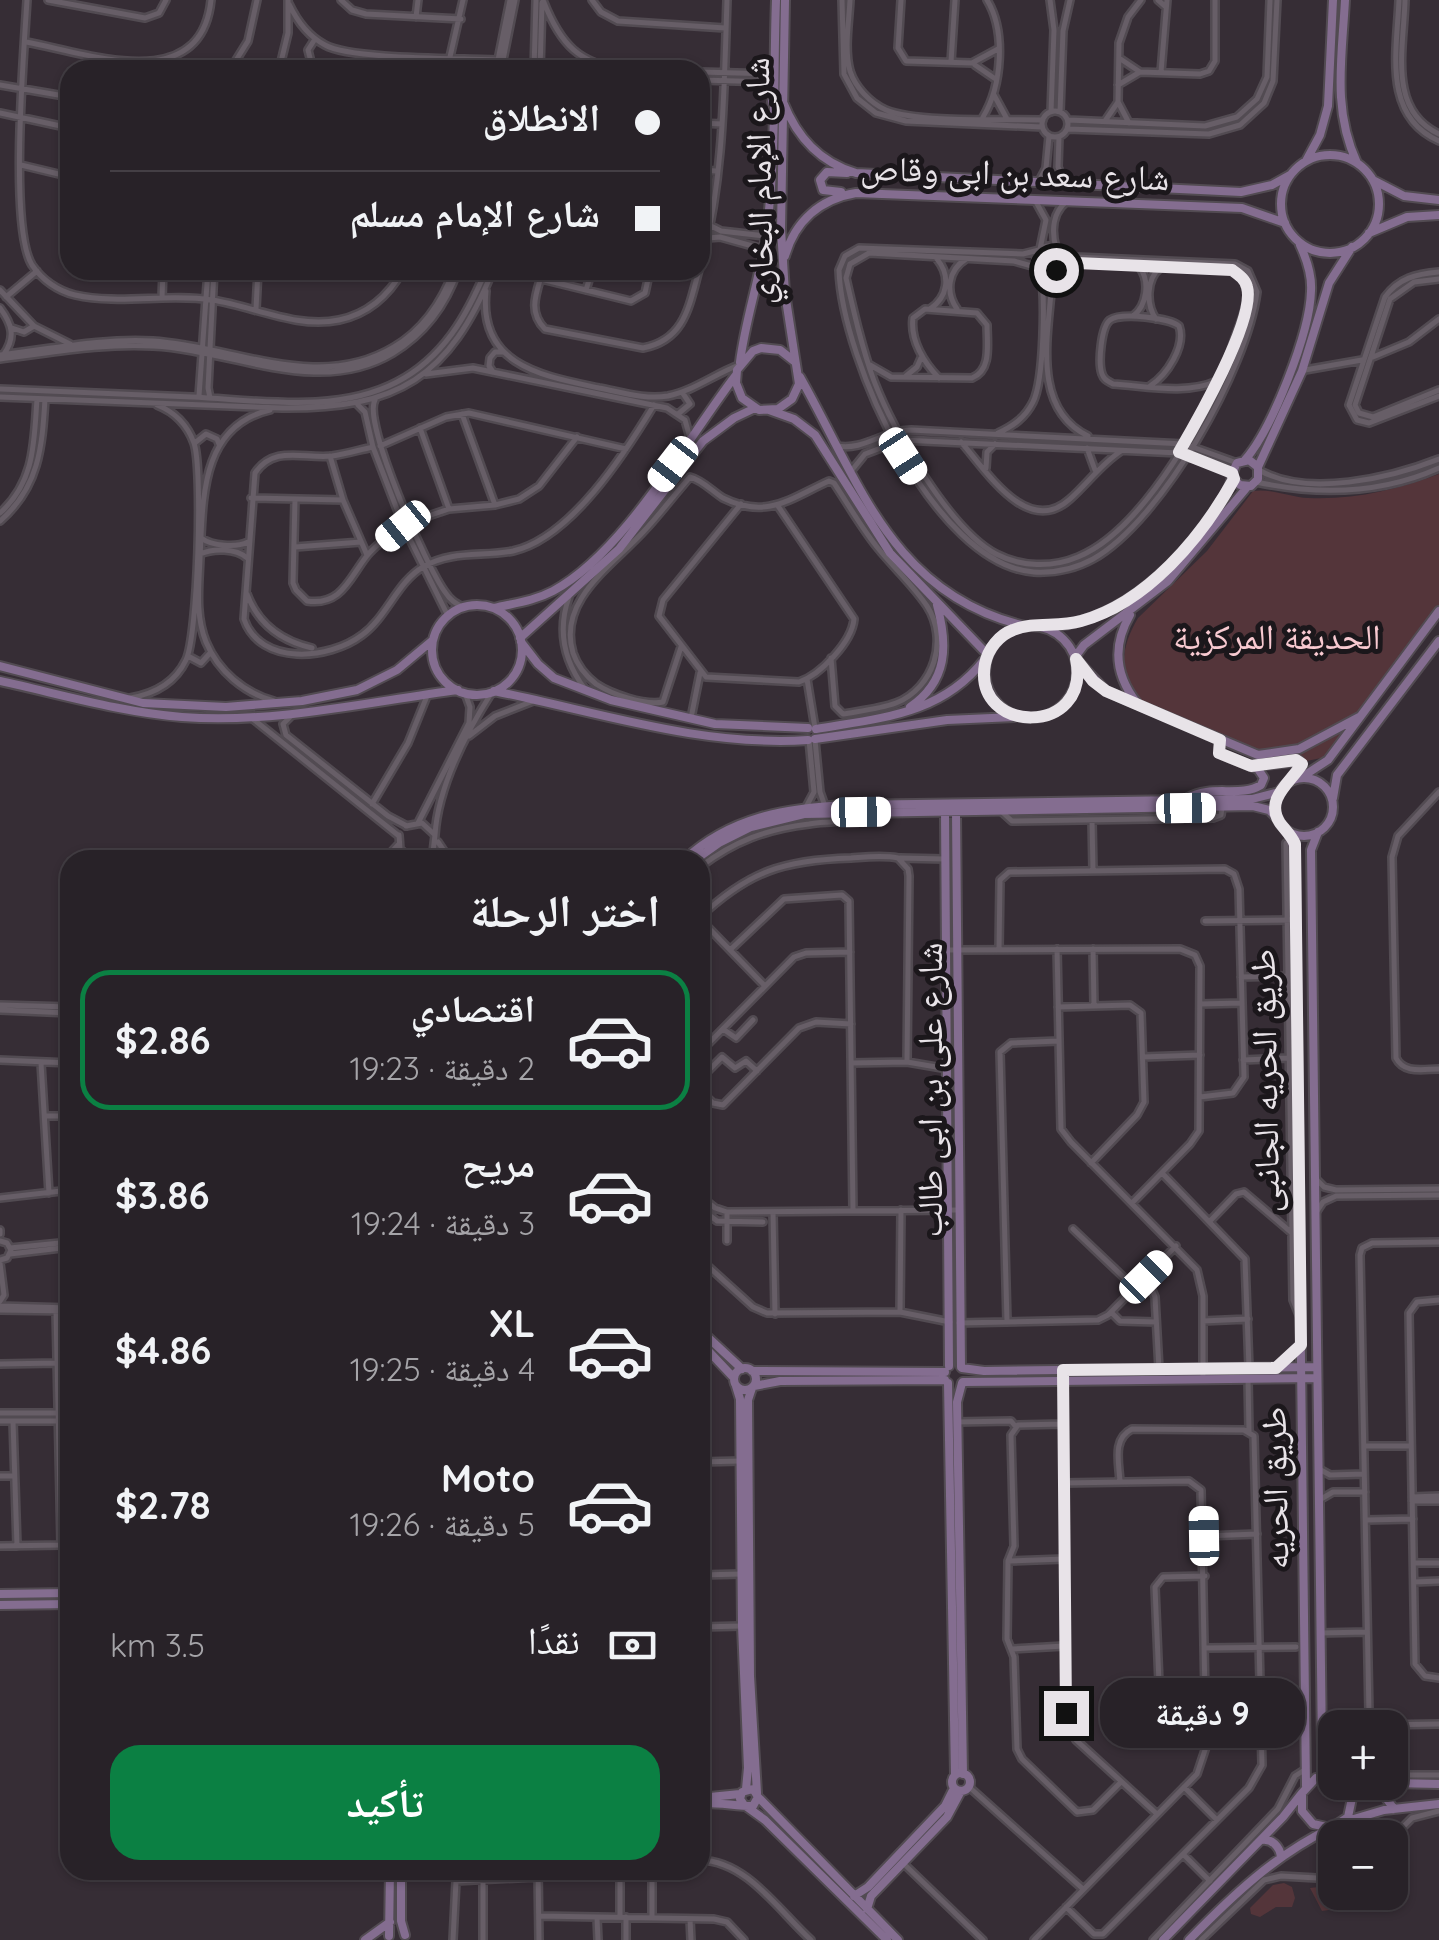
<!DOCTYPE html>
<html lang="ar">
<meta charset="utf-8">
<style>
body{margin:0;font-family:Quicksand,"Noto Naskh Arabic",sans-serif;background:#342f34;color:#f1f3f6;direction:rtl;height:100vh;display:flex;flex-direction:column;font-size:38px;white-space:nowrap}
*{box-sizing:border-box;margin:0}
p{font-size:32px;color:#a5a4a8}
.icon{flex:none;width:55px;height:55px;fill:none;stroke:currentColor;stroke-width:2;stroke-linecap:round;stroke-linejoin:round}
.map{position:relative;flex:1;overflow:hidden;direction:ltr}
.panel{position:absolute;left:60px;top:850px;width:650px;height:1030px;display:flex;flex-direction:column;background:#282228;border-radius:30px;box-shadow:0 2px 8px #0004,0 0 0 2px #443f45;direction:rtl}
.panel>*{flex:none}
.hud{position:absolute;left:60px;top:60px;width:650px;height:220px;border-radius:30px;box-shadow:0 2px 8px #0004,0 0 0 2px #443f45;direction:rtl;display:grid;align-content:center;height:220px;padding:0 50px;background:#282228}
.fabs{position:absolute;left:1318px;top:1710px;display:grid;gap:20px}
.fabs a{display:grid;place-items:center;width:90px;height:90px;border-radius:20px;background:#282228;box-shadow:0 2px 8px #0004,0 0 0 2px #443f45;font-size:50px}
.end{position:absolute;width:45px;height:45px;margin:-22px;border:12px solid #e8e3e8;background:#111;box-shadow:0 0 0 5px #111}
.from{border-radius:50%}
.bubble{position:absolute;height:70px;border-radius:30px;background:#282228;box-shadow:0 2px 8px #0004,0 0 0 2px #443f45;font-size:32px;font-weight:700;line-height:70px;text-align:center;direction:rtl}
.car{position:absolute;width:30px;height:60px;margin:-30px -15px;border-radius:12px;box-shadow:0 0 8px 2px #0007;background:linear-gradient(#fff 24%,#345 0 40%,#fff 0 76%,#345 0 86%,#fff 0)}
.hud b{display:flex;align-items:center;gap:35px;height:95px;font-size:38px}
.hud b+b{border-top:2px solid #443f45}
.hud i{width:25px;height:25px;background:#f1f3f6}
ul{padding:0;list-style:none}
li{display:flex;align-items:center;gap:30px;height:140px;margin:0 20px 15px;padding:0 30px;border:5px solid transparent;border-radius:30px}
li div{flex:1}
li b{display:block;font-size:38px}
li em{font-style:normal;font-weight:700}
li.on{border-color:#0b8043}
li>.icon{width:90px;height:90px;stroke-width:1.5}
h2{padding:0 50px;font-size:45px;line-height:120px}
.pay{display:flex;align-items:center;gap:25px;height:110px;padding:0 50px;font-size:38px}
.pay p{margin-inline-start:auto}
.primary-button{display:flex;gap:20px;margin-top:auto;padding:20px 50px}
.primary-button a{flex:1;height:115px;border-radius:30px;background:#0b8043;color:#fff;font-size:40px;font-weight:700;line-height:115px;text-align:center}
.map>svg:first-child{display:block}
.green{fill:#54353a}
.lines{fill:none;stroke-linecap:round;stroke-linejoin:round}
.street-casing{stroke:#524b52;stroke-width:10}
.secondary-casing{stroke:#524b52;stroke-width:12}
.street{stroke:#675e67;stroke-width:5}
.secondary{stroke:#846d90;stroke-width:8}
.route{stroke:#e8e3e8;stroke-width:12}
.labels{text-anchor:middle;stroke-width:10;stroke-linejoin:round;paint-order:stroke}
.street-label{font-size:35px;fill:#e8e3e8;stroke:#1b171b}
.park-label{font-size:35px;fill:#f8cad1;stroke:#1b171b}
</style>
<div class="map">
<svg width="1439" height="1940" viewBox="0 0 1439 1940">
<rect width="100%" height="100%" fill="#362d35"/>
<path class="green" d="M1439,474v134l-113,149 -29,6 -15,-3 -139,-57c-26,-26 -23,-55 -5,-85l69,-67 46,-60c17,-3 37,6 55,7 46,2 88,-8 131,-24z
M1284,1883l8,4 3,11 -3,9h-16l-16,10 -9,-3 -1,-6 23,-23z
M1335,1885v7l20,1 7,12 -40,6 -12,-23z"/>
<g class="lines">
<g class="street-casing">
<path id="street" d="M27,0c-3,51 -18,228 5,265 10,15 26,26 43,30 44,10 93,-2 137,5 41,6 85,29 127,20 29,-6 50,-25 64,-50
M48,0l97,18 14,-5 7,-13
M341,0l11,10 14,4 95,5
M543,0c17,44 36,65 84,70
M592,0l9,12 17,9 107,7
M842,0l2,74 13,24 19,15 30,8 136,6
M850,0c-1,22 -6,49 0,71 5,16 20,32 36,39 31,13 119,9 157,10
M901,0l-3,48 8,13 66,2 26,-14
M1050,0l4,30 -3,82
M1158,0l8,7
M1399,0c-2,50 -17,116 40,141
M1405,0c-1,47 -18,110 34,134
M289,4c8,17 19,32 36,41 27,15 137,13 174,15
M416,17l2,-17
M26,42c61,11 175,55 185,-42
M1119,58l21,14
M951,62l4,-62
M975,65l19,13
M230,70l18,-29 9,-41
M279,70l9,-37v-33
M313,70l29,-4 125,4
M313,70l-5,-20 7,-11
M447,70l16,-70
M496,70l14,-70
M501,70l14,-70
M534,70l2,-70
M540,70l2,-67
M574,70l12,-9
M700,72l73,2
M1161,72l6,-72
M700,80l73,2
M0,85l70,12
M1118,85l22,-13 60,2 9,-3 6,-10v-61
M994,95l13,24
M1042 124a13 13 0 1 1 26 0a13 13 0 1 1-26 0Z
M1060,112l3,-81 7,-31
M0,113l70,15
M983,117c19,-31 23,-86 4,-117
M1068,120l137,6 32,-9 20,-18 10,-22 3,-77
M1105,121l13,-19
M700,123l22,1
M1129,123l-11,-21 1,-59 9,-26 13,-17
M1068,129l141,5 31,-9 24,-22 9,-22 4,-81
M1059,137l-1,30 6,14
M21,165l46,11
M700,170l16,1
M67,176l-1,54 4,9
M1039,181l7,-13 3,-32
M1035,200l11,20 -6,29
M711,226l10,5 44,5
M708,238l12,-1 43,12
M1036 259a13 13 0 1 1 26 0a13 13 0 1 1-26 0Z
M1056,248c-5,-18 -3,-36 11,-47
M1039,250l-16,4 -164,-6 -14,8 -6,14c3,89 95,295 195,302 20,1 41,-3 59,-13 69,-39 154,-190 164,-267l-9,-21 -13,-7 -159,-7 -17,-7
M700,268c24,-86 24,-179 27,-268
M1039,268l-25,-7 -145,-8 -19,11 -4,14c8,35 16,70 28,103 19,49 75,148 122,173 25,13 56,14 82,3 67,-27 136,-153 157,-219 8,-24 24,-51 -3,-68l-155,-7 -18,5
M289,270l30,6 23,-6
M543,270c-6,22 -16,41 2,59l98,19c42,-8 46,-42 56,-78
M1056,270l-4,10c-3,52 -22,128 36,156
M1439,272c-23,2 -40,6 -54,25l-36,108 8,15 12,3 70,-27
M541,279l90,22 14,-8 5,-23
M1439,279l-25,3 -24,17 -35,106 4,8 14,4 66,-27
M0,290l34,36 36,18
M586,290l6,-20
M486,291c-8,75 57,85 113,97 22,4 46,12 69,8 25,-5 47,-22 71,-31
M6,297l31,-26
M162,298l1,-28
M0,308c12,16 16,29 4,46
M256,309l2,-39
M930,309c18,-12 21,-33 7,-50
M957,309c-12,-17 -9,-39 9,-50
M1133,316c14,-10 17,-35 7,-48
M1156,319c-10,-14 -10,-40 4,-51
M12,328l12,4 10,-6
M0,355c51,-6 102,-17 153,-14 81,5 165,52 241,6 29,-17 48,-45 60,-77
M1373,357l36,-15 30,-23
M0,359c51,-6 102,-16 153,-13 80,4 165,52 240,7 33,-20 53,-48 65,-83
M870,365l21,12 81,1c20,-8 15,-34 15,-53l-10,-12 -52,-4 -12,9c-3,22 11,45 26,60
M1305,370l57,-10
M493,372l-4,-6 1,-8 5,-6h8
M426,374l47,-6 194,40 18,12 5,18
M906,376l11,-9 4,-9
M1150,386c17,-11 36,-40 29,-60 -9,-8 -58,-14 -69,-6 -9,7 -12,43 -8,54 2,6 6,7 11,10 33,2 73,11 104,-3
M0,389c64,3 128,5 192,8 66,3 144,17 205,-15 46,-24 70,-66 89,-112
M199,396l9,-126
M0,397l282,11c116,1 167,-30 211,-138
M210,398l-2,-10 6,-118
M375,400c-13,22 52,168 70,192 5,8 10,11 18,15
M358,405l7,7 8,35 30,78 45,91
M270,410c-70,16 -67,90 -70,148 -1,28 -5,57 6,84 12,29 38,51 68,59
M462,414l33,91
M678,414l12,-10 -8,-12
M420,428l29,81
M998,433c15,-7 27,-15 35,-31 11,-22 13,-108 7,-133
M196,442l10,-8 11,5 2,5
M961,442c25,28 66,96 109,57 18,-16 31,-35 51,-48
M380,446l66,-29 23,-4 157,36
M837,446c27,5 47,-16 74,-16l273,14 53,19
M373,447c-14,3 -28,7 -41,9 -29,3 -58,-11 -77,17l-11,146c16,47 85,41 118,16 25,-18 35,-53 61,-68 29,-17 59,-10 90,-16 58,-13 112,-98 141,-146
M1087,448l8,22
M330,456l13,44 24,55
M986,468l1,-16 8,-8
M852,470l13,-16 37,-14 277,13 54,20
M1259,470c48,28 132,8 180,-11
M1256,482c61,13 125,12 183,-14
M251,498l92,2
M295,499l-2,84 3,7 11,11c34,5 42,-22 59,-44 9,-12 25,-22 37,-32
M741,504l-78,96 -4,16 47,61 93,5c21,-7 53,-40 55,-63l-76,-113
M0,513c35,-31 34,-71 37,-114
M0,521c39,-34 42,-73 45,-122
M410,522l39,-13 46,-4 24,-6 20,-13 38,-49
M201,538c11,8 35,10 47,4
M295,547l66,-5
M200,554c13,-6 36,-6 47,4
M247,594c11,30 35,47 65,54
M569,597c-12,34 -5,64 16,92
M681,647l-18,55c-18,4 -52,-8 -67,-18 -10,-8 -19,-19 -23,-31 -16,-53 40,-88 71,-122 16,-17 30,-36 46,-54 12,3 22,14 33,21 44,22 68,0 106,-17l5,2c14,21 27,44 43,64 16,20 36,38 50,59 22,34 7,82 -31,97 -16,6 -36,8 -53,11l-8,-8 -4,-48
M188,656l13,7 10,-11
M807,679l8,49
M130,698c24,-4 45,-15 56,-38 12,-25 17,-191 8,-217 -7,-19 -19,-31 -37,-38
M292,715l-9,9 3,11 102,81 19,10
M691,718l9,-45
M253,719l146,117
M469,736l26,-20 38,-15
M815,740l5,52 5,14
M1439,792l-41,44 -6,21 4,201c8,16 27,11 43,11
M372,804l36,-61 19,-47
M806,807l8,-15 -5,-52
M1001,811l11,10 201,-3 8,-3 1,-7
M1092,820l1,51
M418,823l51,-100 1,-16 -5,-14
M406,826l16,-3 13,12 -2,17 -12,8
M399,835l1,14 13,11
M435,835c3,-49 31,-102 57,-143
M438,842l12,18
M1286,843l7,457 6,15
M900,858l44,1
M384,860l14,-15
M700,867c34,-26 67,-38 109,-43 16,-3 32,0 46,-8
M700,917c49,-46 84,-57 151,-59 15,-1 32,-3 47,0l10,11 1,7 -2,186
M700,919l64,66
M1205,921l91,-1
M1057,949l4,180 10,13 126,128 6,26v83
M1093,949l1,57
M730,950l54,-51 58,-4 7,6 4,310
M947,950l233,-1 15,6 5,11 -1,165 -9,13 -58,59
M999,950l1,-70 9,-8 216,-3 9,5 5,15 5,188 -11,16 -33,4
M1241,977l47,-1
M1200,1004l42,-1
M0,1005l70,2
M1058,1007l72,-2 11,8 3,89 -7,13 -46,48
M0,1010l70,3
M723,1029l13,9 17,-18
M700,1052l94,-95 12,-4 44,-1
M1143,1057l57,-2
M0,1060l70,3
M1243,1060l46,-2
M41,1063l8,130
M851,1063l56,-1 41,7
M700,1079l22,-22 13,11 11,-7 11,10
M700,1091l13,12 10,2 76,-77 17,-6 35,2
M45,1116h25
M1162,1173l83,86 4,109
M1316,1179l8,8 12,3 103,-1
M700,1196l15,12 12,4 231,-2
M0,1198l70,-8
M700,1208l17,13 46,1
M1317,1211l6,-9 13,-6 103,-1
M727,1212v29
M773,1212l2,102
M1210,1221l26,-27 8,-2 48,41
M1073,1229l62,59
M0,1230v4
M0,1241l7,2 4,7 -4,8 -7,2
M1439,1242l-67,1 -10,5 -2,7 9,458 3,8 7,4 60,-1
M10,1248l60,-6
M10,1254l60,-7
M700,1259l53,48 14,6 133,-1 50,10
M0,1263l4,32 -4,6
M1143,1280l7,5 5,12 4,72
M1439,1300l-22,2 -8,11 6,351 10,12 14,2
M0,1306l70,2
M0,1310l70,1
M56,1311l5,234
M65,1311l5,262
M900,1312l1,-102
M1111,1312l9,9 36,1
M1203,1321l45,-2
M1007,1322l-7,-270 11,-9 47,-2
M959,1323l139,-3 10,-5 68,-69
M0,1364l57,-1
M1248,1379l1,52
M1063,1380l3,340 10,20 81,74
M0,1413h59
M0,1421h59
M13,1421l4,125
M957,1422l54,-1 5,6
M1063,1424l-45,1 -7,10 3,111 -6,15 -1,78 7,18 3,92 5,10 55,53 16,-2 28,-28
M1364,1446h47
M700,1462l41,-1
M1319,1469l11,6 34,-1
M0,1476h14
M1412,1497l27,-1
M1321,1499l12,-7h32
M1412,1501h27
M1366,1520l47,-1
M1205,1536l52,-2
M0,1546l61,-1
M1008,1561l56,-2
M1414,1563h25
M700,1575l42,-1
M1205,1576l-42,1 -8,10 4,96 9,7 38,-1
M1414,1582l25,-1
M700,1627l42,-1
M1320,1633l47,-1
M1205,1648l91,-1
M1012,1649l52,-3
M1393,1725l1,42
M1261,1734h34l9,-9
M1390,1780l9,-5h40
M968,1786l115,103
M1184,1787l33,33
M1390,1840l22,-22 27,-7
M1184,1855l26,26
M700,1860c47,1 78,50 111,80
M903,1863l80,77
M538,1870l1,70
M652,1870v47
M483,1879v61
M1066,1907l28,27h9l146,-146 13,-23 -8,-329 -10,-6 -112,-1c-20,10 -13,33 -12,53
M539,1916l175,3 13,3 17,18
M620,1917v-47
M597,1918l1,22
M690,1919l1,21
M453,1940l3,-59 82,-4
M626,1940v-23
M1034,1940l163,-166 9,-27 -5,-257 -12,-9 -126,2
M1153,1940l125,-131 17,-33 11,-7
M1201,1940l63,-60 17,-4 54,3"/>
</g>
<g class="secondary-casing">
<path id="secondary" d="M785,0l-4,229 4,64 14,91 -7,15 -14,10 -19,1 -17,-12 -6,-15 1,-13 16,-19 8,-3 19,2 14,11
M1345,0c-3,58 -13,109 12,163
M772,102h11c14,35 36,60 73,71l385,19 31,-7 18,-10
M1281 204a49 49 0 1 1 98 0a49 49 0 1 1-98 0Z
M1306,161l14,-26 8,-29 5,-106
M1373,180l31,16 35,4
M841,192l-18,-2 -3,-10 7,-8 20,1
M1369,233l38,-16 32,-2
M785,256c10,-35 35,-57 71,-63l386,15 43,15
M740,362c5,-39 17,-75 24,-114 13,-77 9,-169 12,-248
M800,377c60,106 92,217 225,249
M769,410l25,9 21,16 75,118 98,102
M1245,460c27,-31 65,-127 66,-169 1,-16 -4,-31 -11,-46
M1258,467l44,-96 27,-88 23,-36
M432 650a45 45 0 1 1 90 0a45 45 0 1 1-90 0Z
M494,608c21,-5 40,-7 59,-17 71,-38 134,-152 183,-216
M1130,615c-18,31 -15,60 7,88
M985 672a46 46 0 1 1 92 0a46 46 0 1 1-92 0Z
M1043,627c80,-2 145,-71 184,-136 6,-10 4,-18 10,-28l12,-3 9,7v12l-7,7 -11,-1 -6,-6
M520,638l99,-89 84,-108 31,-23 21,-10
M521,642l17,22 16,14 57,22 104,24 93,4
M1075,657l9,-12 84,-64 80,-95
M1076,659l30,32 152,64 41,-6 60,-32
M0,666l143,37 83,4 76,-6 55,-11 40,-20 36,-30
M0,681c60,13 120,31 182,36 92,7 185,-15 276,-27
M494,691c104,21 207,56 314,49
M910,707c38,-26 38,-62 27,-102
M816,729c64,-11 125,-14 168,-69
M815,739l132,-19 67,-3
M1256,766l43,-5 2,6 -9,11
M1302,777l26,-17 111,-149
M1275 807a29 29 0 1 1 58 0a29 29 0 1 1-58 0Z
M1188,798c23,-14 52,0 73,-13l3,-7 -6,-9 -39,-16 1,-13
M1333,798l4,-23 102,-134
M945,812l4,554
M956,812l5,555
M1288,831l7,21 11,934
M1318,832l-7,18 11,899 4,18 9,10
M684,860c46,-43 102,-52 162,-55l406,-6 27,-7
M695,860l24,-17 32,-16 53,-13 449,-8 16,4 9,9
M700,1330l42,39
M700,1342l34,36
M1279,1366l22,-21
M734 1379a11 11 0 1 1 22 0a11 11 0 1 1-22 0Z
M962,1368l22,3 333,-4
M752,1371l193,1
M963,1382l354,-4
M948,1383l7,392
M962,1383l-5,19 6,372
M736,1386l4,13 2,227 6,142 -2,21
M754,1386l26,-5 165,-1
M752,1388l-4,12 2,276 7,117
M0,1594l70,-1
M0,1605l70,-1
M952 1782a9 9 0 1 1 18 0a9 9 0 1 1-18 0Z
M1333,1777l-17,1 -14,15v18l11,13 18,4 17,-11 4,-19 -9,-16
M1345,1782l94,2
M1388,1783l-2,15 8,11
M758,1797l140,143
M700,1798l40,-4
M700,1803c19,-1 35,3 53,3l5,-9 -5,-8 -11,3 -2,7 4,6
M747,1807l18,13 122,120
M1347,1821l37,-11 55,-6
M1261,1840c11,-2 19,7 20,17
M401,1870v51l4,14
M854,1896l14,-9 77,-81 9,-18
M867,1909l4,-13 76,-79 14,-26
M389,1936l1,-66
M365,1940l25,-18
M1163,1940l120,-123 19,-24
M1189,1940c43,-44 86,-85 142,-112"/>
</g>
<use href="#street" class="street"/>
<use href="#secondary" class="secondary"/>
</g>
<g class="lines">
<path class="route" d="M1056,270l21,-7 155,7c7,5 13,9 15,17 9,32 -51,136 -68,165l53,21 2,6c-32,58 -87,124 -153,142 -23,7 -47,0 -68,9 -14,5 -25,19 -28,34 -13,71 107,73 91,-5l17,22 13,10 114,49 -1,13 32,13 45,-6 6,4c-11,18 -38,35 -22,59 6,8 11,12 15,21l6,501 -25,23 -213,2 3,343"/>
</g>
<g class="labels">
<g class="street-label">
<text transform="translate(1015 173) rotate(2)" y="12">شارع سعد بن ابى وقاص</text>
<text transform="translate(759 181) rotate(-91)" y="12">شارع الإمام البخاري</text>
<text transform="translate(1265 1081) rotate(-91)" y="12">طريق الحريه الجانبى</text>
<text transform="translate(930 1090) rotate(-90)" y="12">شارع على بن ابى طالب</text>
<text transform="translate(1275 1488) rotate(-91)" y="12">طريق الحريه</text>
</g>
<g class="park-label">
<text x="1277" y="649">الحديقة المركزية</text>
</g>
</g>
</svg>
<div class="fabs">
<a>+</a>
<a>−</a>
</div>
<i class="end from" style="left:1056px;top:270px"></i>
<i class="end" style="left:1066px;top:1713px"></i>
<div class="bubble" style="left:1100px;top:1678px;width:205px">9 دقيقة</div>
<i class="car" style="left:903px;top:456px;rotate:147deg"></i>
<i class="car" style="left:673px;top:464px;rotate:218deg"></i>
<i class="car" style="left:403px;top:526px;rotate:231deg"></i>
<i class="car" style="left:1186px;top:808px;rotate:89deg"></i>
<i class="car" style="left:861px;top:812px;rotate:89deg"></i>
<i class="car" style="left:1146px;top:1277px;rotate:45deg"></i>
<i class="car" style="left:1204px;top:1536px;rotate:359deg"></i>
<div class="hud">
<b><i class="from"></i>الانطلاق</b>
<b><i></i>شارع الإمام مسلم</b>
</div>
<section class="panel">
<h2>اختر الرحلة</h2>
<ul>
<li class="on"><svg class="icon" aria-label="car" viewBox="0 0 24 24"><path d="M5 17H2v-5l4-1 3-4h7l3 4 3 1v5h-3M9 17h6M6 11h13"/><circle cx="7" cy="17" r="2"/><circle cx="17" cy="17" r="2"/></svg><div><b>اقتصادي</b><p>2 دقيقة · 19:23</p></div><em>$2.86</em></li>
<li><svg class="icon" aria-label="car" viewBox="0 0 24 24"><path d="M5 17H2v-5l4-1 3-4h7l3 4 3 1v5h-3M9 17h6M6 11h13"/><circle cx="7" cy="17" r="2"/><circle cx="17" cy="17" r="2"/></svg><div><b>مريح</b><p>3 دقيقة · 19:24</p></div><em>$3.86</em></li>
<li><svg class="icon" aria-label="car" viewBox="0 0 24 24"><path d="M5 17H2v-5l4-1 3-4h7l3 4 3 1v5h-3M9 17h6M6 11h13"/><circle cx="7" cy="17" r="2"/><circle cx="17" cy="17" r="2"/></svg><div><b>XL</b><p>4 دقيقة · 19:25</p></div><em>$4.86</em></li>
<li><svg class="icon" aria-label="car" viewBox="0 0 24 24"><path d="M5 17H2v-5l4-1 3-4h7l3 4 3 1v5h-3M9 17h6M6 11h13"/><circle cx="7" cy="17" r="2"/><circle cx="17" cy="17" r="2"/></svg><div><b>Moto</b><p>5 دقيقة · 19:26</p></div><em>$2.78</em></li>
</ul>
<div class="pay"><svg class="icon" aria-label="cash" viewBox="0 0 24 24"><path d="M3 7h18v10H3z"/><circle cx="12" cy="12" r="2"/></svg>نقدًا<p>3.5 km</p></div>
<div class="primary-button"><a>تأكيد</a></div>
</section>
</div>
